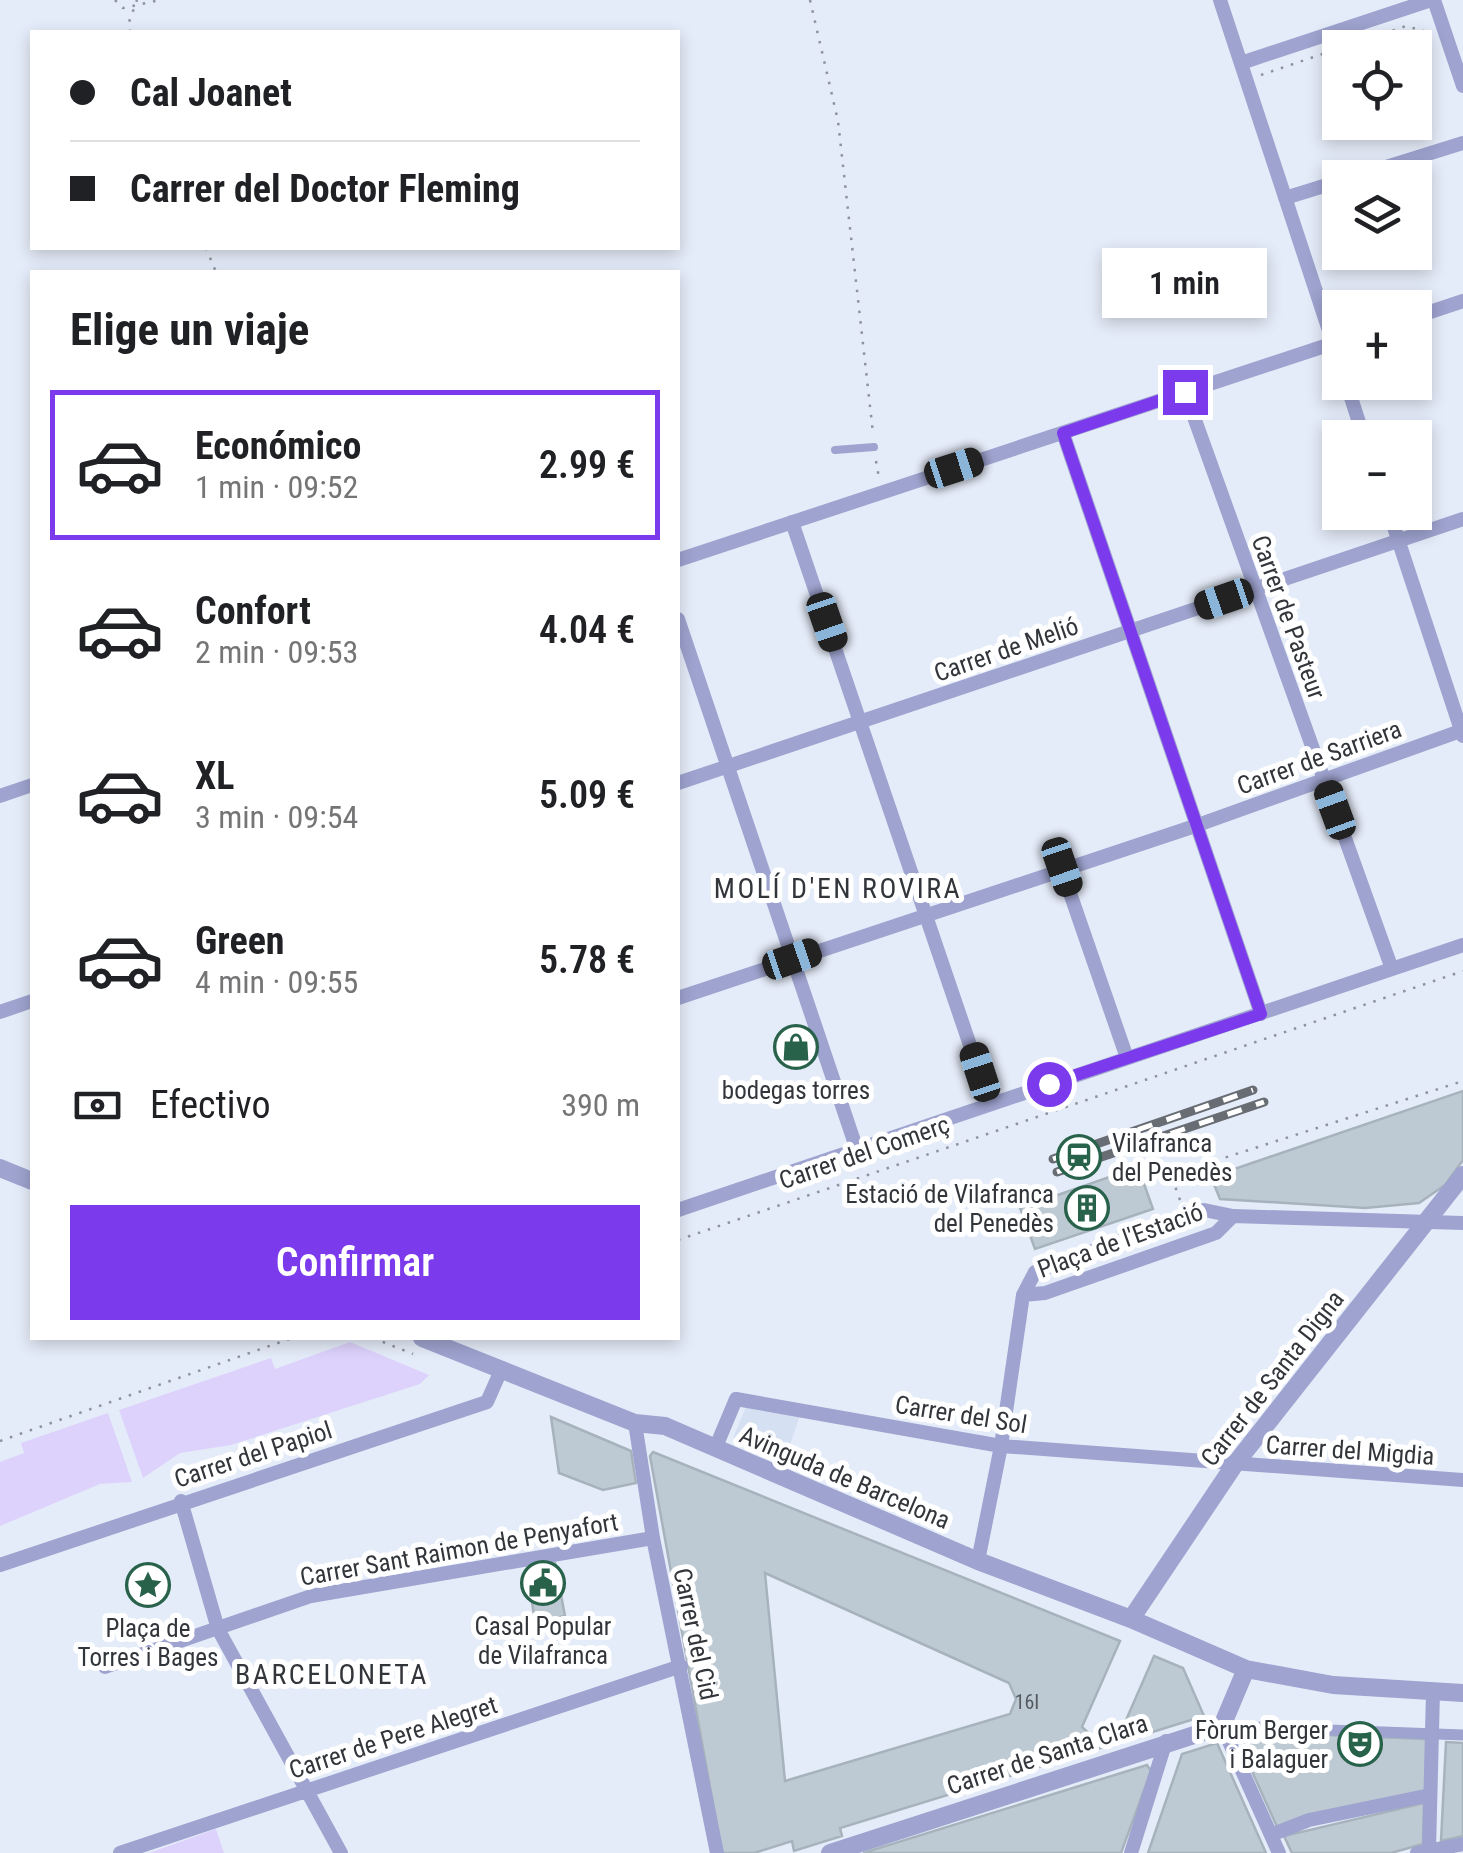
<!DOCTYPE html>
<html lang="es">
<meta charset="utf-8">
<style>
body{margin:0;font-family:"Roboto Condensed",sans-serif;background:#f2f2f2;color:#202124;height:100vh;display:flex;flex-direction:column;font-size:38px;white-space:nowrap}
*{box-sizing:border-box;margin:0}
p{font-size:32px;color:#757577}
.icon{flex:none;width:55px;height:55px;fill:none;stroke:currentColor;stroke-width:2;stroke-linecap:round;stroke-linejoin:round}
.map{position:relative;flex:1;overflow:hidden}
.panel{position:absolute;left:30px;top:270px;width:650px;height:1070px;display:flex;flex-direction:column;background:#fff;border-radius:0px;box-shadow:0 5px 15px #0003}
.panel>*{flex:none}
.hud{position:absolute;left:30px;top:30px;width:650px;height:220px;border-radius:0px;box-shadow:0 5px 15px #0003;display:grid;align-content:center;height:220px;padding:0 40px;background:#fff}
.buttons{position:absolute;left:1322px;top:30px;display:grid;gap:20px}
.buttons a{display:grid;place-items:center;width:110px;height:110px;border-radius:0px;background:#fff;box-shadow:0 5px 15px #0003;font-size:50px}
.end{position:absolute;width:45px;height:45px;margin:-22px;border:12px solid #7c3aed;background:#fff;box-shadow:0 0 0 5px #fff}
.from{border-radius:50%}
.bubble{position:absolute;height:70px;border-radius:0px;background:#fff;box-shadow:0 5px 15px #0003;font-size:32px;font-weight:600;line-height:70px;text-align:center}
.car{position:absolute;width:30px;height:60px;margin:-30px -15px;border-radius:12px;box-shadow:0 0 8px 2px #0007;background:linear-gradient(#222 24%,#8ab4d8 0 40%,#222 0 76%,#8ab4d8 0 86%,#222 0)}
.hud b{display:flex;align-items:center;gap:35px;height:95px;font-size:38px}
.hud b+b{border-top:2px solid #e0e0e0}
.hud i{width:25px;height:25px;background:#202124}
ul{padding:0;list-style:none}
li{display:flex;align-items:center;gap:30px;height:150px;margin:0 20px 15px;padding:0 20px;border:5px solid transparent;border-radius:0px}
li div{flex:1}
li b{display:block;font-size:38px}
li em{font-style:normal;font-weight:600}
li.active{border-color:#7c3aed}
li>.icon{width:90px;height:90px;stroke-width:1.5}
h2{padding:0 40px;font-size:45px;line-height:120px}
.pay{display:flex;align-items:center;gap:25px;height:110px;padding:0 40px;font-size:38px}
.pay p{margin-inline-start:auto}
.primary-button{display:flex;gap:20px;margin-top:auto;padding:20px 40px}
.primary-button a{flex:1;height:115px;border-radius:0px;background:#7c3aed;color:#fff;font-size:40px;font-weight:600;line-height:115px;text-align:center}
.map>svg:first-child{display:block}
.built{fill:#d5e0f3}
.green{fill:#ddd2fc}
.building{fill:#becad3;stroke:#a7b3bc;stroke-width:2.5;fill-rule:evenodd}
.lines{fill:none;stroke-linecap:round;stroke-linejoin:round}
.path{stroke:#8d929b;stroke-width:2.5;stroke-dasharray:2.5 8;stroke-linecap:butt}
.service{stroke:#9ea3cf;stroke-width:8}
.pedestrian{stroke:#9ea3cf;stroke-width:11}
.minor{stroke:#9ea3cf;stroke-width:14}
.tertiary{stroke:#9ea3cf;stroke-width:18}
.rail-casing{stroke:#686d74;stroke-width:9}
.rail{stroke:#fff;stroke-width:5;stroke-dasharray:15;stroke-linecap:butt}
.route{stroke:#7c3aed;stroke-width:12}
.labels{text-anchor:middle;stroke-width:10;stroke-linejoin:round;paint-order:stroke}
.number-label{font-size:20px;fill:#555a60}
.street-label{font-size:25px;fill:#32353a;stroke:#fff}
.poi-label{font-size:25px;fill:#32353a;stroke:#fff}
.neighbourhood-label{font-size:28px;letter-spacing:2.5px;fill:#32353a;stroke:#fff}
</style>
<div class="map">
<svg width="1463" height="1853" viewBox="0 0 1463 1853">
<rect width="100%" height="100%" fill="#e5ecf9"/>
<path class="built" d="M746,1407l54,8 -15,45 -52,-22z"/>
<path class="green" d="M350,1342l79,33 -9,9 -189,61 -51,8 -37,25 -24,-68 152,-52 4,11z
M108,1413l24,69 -32,2 -100,42v-64l24,-9 -3,-10z
M216,1829l8,24h-75z"/>
<path class="building" d="M1463,1091v69l-18,25 -26,18 -54,5 -145,-9 -9,-22z
M1138,1167l15,42 -118,40 -15,-41z
M551,1417l80,34 5,32 -33,7 -44,-17z
M653,1452l467,189 -38,86 22,20 -264,81 2,8 -48,15 -2,-10 -38,12h-32l-72,-397zM765,1573l244,110 7,16 -6,15 -225,67z
M555,1563l10,53 -30,6 -8,-53z
M1154,1656l29,12 21,48 -77,24 4,-9 -8,-4z
M1250,1732l178,7 -3,54 -147,36 -37,-82z
M1446,1742l17,1v93l-22,5z
M1217,1743l49,110h-118l34,-99z
M1147,1765l4,6 -30,82h-258z
M1424,1803l-1,41 -32,9h-99l-8,-17z"/>
<g class="lines">
<path class="path" d="M115,0l8,8 37,-8
M810,0l28,121 35,312
M130,32l-1,-10 8,-22
M1343,48l63,-22 21,6
M1261,75l79,-27
M206,248l10,24
M876,461l3,17
M1180,1200l-9,-25 292,-94
M678,1240l785,-269
M373,1338l40,16
M0,1441l292,-103"/>
<path class="service" d="M835,450l39,-3"/>
<path class="pedestrian" d="M1222,1726l241,9"/>
<path class="minor" d="M1220,0l120,364
M1434,0l29,86
M1241,63l190,-63
M1351,178l112,-35
M1285,198l55,-17
M1415,317l48,-16
M1346,382l18,56
M1185,392l207,577
M1063,433l198,581
M1389,512l74,224
M792,522l198,582
M678,560l662,-219
M678,619l178,528
M678,783l785,-264
M0,796l32,-11
M1061,867l66,191
M678,998l517,-172 268,-96
M0,1012l32,-11
M678,1210l785,-265
M1023,1295l22,-2 171,-60 17,-17
M635,1423l18,115 64,315
M715,1449l21,-50 265,47 462,34
M181,1501l37,128 123,224
M978,1561l23,-115 22,-151 12,-23 169,-62 29,6 230,7
M0,1565l487,-163 15,-34
M105,1667l206,-71 342,-58
M1222,1726l57,127
M1271,1835l38,-15 121,-25
M1429,1850l4,-158
M120,1853l561,-187
M1131,1853l35,-112
M1417,1853l46,-9"/>
<path class="tertiary" d="M0,1168l32,13
M422,1338l213,85 30,3 313,135 153,58 115,50 87,16 130,8
M1131,1619l104,-155 228,-289
M830,1853l392,-127 24,-57"/>
<g class="rail-casing">
<path id="rail" d="M1053,1159l200,-69
M1057,1172l207,-70"/>
</g>
<use href="#rail" class="rail"/>
</g>
<g class="lines">
<path class="route" d="M1049,1084l212,-70 -198,-581 122,-41"/>
</g>
<defs>
<g id="shop-ring" transform="scale(2.25)"><circle r="9.5" fill="#fff" stroke="#28624b" stroke-width="1.5"/><path d="M-5-2.5h2.3a2.7 3.5 0 0 1 5.4 0H5L5.5 6h-11ZM-1.5-2.5h3a1.5 2.3 0 0 0-3 0Z" fill="#28624b"/></g>
<g id="station-ring" transform="scale(2.25)"><circle r="9.5" fill="#fff" stroke="#28624b" stroke-width="1.5"/><path d="M-3-6H3Q5-6 5-4V2Q5 4 3 4L4.5 6H3L1.5 4h-3L-3 6H-4.5L-3 4Q-5 4-5 2V-4Q-5-6-3-6ZM-3.5-4v3h7v-3ZM-3.5 1v1.5H-2V1ZM2 1v1.5H3.5V1Z" fill="#28624b"/></g>
<g id="building-ring" transform="scale(2.25)"><circle r="9.5" fill="#fff" stroke="#28624b" stroke-width="1.5"/><path d="M-4-6H4V6H1V3H-1V6H-4ZM-2.5-4.3h1.7v1.8h-1.7ZM.8-4.3h1.7v1.8H.8ZM-2.5-1h1.7V.8h-1.7ZM.8-1h1.7V.8H.8Z" fill="#28624b"/></g>
<g id="civic-ring" transform="scale(2.25)"><circle r="9.5" fill="#fff" stroke="#28624b" stroke-width="1.5"/><path d="M-.6-6.5H3V-4.5H.6V-3L4-1V1h2V6H-6V1h2V-1L-.6-3ZM-1.2 2.5V6h2.4V2.5Z" fill="#28624b"/></g>
<g id="sight-ring" transform="scale(2.25)"><circle r="9.5" fill="#fff" stroke="#28624b" stroke-width="1.5"/><path d="M0-6L1.8-2.2L6-1.7L2.9 1.2L3.7 5.4L0 3.3L-3.7 5.4L-2.9 1.2L-6-1.7L-1.8-2.2Z" fill="#28624b"/></g>
<g id="theatre-ring" transform="scale(2.25)"><circle r="9.5" fill="#fff" stroke="#28624b" stroke-width="1.5"/><path d="M-5-5.5Q0-4 5-5.5V0Q5 5 0 6Q-5 5-5 0ZM-3.3-2.5H-1v1.5H-3.3ZM1-2.5H3.3v1.5H1ZM-2.8 1Q0 5.5 2.8 1Z" fill="#28624b"/></g>
</defs>
<g fill-rule="evenodd">
<use href="#shop-ring" x="796" y="1047"/>
<use href="#station-ring" x="1079" y="1157"/>
<use href="#building-ring" x="1087" y="1208"/>
<use href="#civic-ring" x="543" y="1583"/>
<use href="#sight-ring" x="148" y="1585"/>
<use href="#theatre-ring" x="1360" y="1744"/>
</g>
<g class="labels">
<g class="number-label">
<text x="1027" y="1709">16I</text>
</g>
<g class="street-label">
<text transform="translate(1289 617) rotate(70)" y="9">Carrer de Pasteur</text>
<text transform="translate(1006 649) rotate(-19)" y="9">Carrer de Melió</text>
<text transform="translate(1319 757) rotate(-20)" y="9">Carrer de Sarriera</text>
<text transform="translate(864 1152) rotate(-19)" y="9">Carrer del Comerç</text>
<text transform="translate(1120 1240) rotate(-20)" y="9">Plaça de l'Estació</text>
<text transform="translate(1272 1378) rotate(-52)" y="9">Carrer de Santa Digna</text>
<text transform="translate(961 1414) rotate(9)" y="9">Carrer del Sol</text>
<text transform="translate(1350 1450) rotate(4)" y="9">Carrer del Migdia</text>
<text transform="translate(253 1454) rotate(-18)" y="9">Carrer del Papiol</text>
<text transform="translate(845 1477) rotate(23)" y="9">Avinguda de Barcelona</text>
<text transform="translate(459 1549) rotate(-10)" y="9">Carrer Sant Raimon de Penyafort</text>
<text transform="translate(696 1634) rotate(78)" y="9">Carrer del Cid</text>
<text transform="translate(393 1737) rotate(-18)" y="9">Carrer de Pere Alegret</text>
<text transform="translate(1047 1754) rotate(-18)" y="9">Carrer de Santa Clara</text>
</g>
<g class="poi-label">
<text x="796" y="1099">bodegas torres</text>
<text x="1112" y="1152" text-anchor="start">Vilafranca<tspan x="1112" dy="29">del Penedès</tspan></text>
<text x="1054" y="1203" text-anchor="end">Estació de Vilafranca<tspan x="1054" dy="29">del Penedès</tspan></text>
<text x="543" y="1635">Casal Popular<tspan x="543" dy="29">de Vilafranca</tspan></text>
<text x="148" y="1637">Plaça de<tspan x="148" dy="29">Torres i Bages</tspan></text>
<text x="1328" y="1739" text-anchor="end">Fòrum Berger<tspan x="1328" dy="29">i Balaguer</tspan></text>
</g>
<g class="neighbourhood-label">
<text x="838" y="898">MOLÍ D'EN ROVIRA</text>
<text x="332" y="1684">BARCELONETA</text>
</g>
</g>
</svg>
<div class="buttons">
<a><svg class="icon" aria-label="locate" viewBox="0 0 24 24"><circle cx="12" cy="12" r="6"/><path d="M12 2v4M12 18v4M2 12h4M18 12h4"/></svg></a>
<a><svg class="icon" aria-label="layers" viewBox="0 0 24 24"><path d="M12 4l9 5-9 5-9-5zM3 14l9 5 9-5"/></svg></a>
<a>+</a>
<a>−</a>
</div>
<i class="end from" style="left:1049px;top:1084px"></i>
<i class="end" style="left:1185px;top:392px"></i>
<div class="bubble" style="left:1102px;top:248px;width:165px">1 min</div>
<i class="car" style="left:954px;top:468px;rotate:72deg"></i>
<i class="car" style="left:1224px;top:599px;rotate:251deg"></i>
<i class="car" style="left:827px;top:622px;rotate:161deg"></i>
<i class="car" style="left:1335px;top:810px;rotate:340deg"></i>
<i class="car" style="left:1062px;top:867px;rotate:161deg"></i>
<i class="car" style="left:792px;top:959px;rotate:71deg"></i>
<i class="car" style="left:980px;top:1072px;rotate:342deg"></i>
<div class="hud">
<b><i class="from"></i>Cal Joanet</b>
<b><i></i>Carrer del Doctor Fleming</b>
</div>
<section class="panel">
<h2>Elige un viaje</h2>
<ul>
<li class="active"><svg class="icon" aria-label="car" viewBox="0 0 24 24"><path d="M5 17H2v-5l4-1 3-4h7l3 4 3 1v5h-3M9 17h6M6 11h13"/><circle cx="7" cy="17" r="2"/><circle cx="17" cy="17" r="2"/></svg><div><b>Económico</b><p>1 min · 09:52</p></div><em>2.99 €</em></li>
<li><svg class="icon" aria-label="car" viewBox="0 0 24 24"><path d="M5 17H2v-5l4-1 3-4h7l3 4 3 1v5h-3M9 17h6M6 11h13"/><circle cx="7" cy="17" r="2"/><circle cx="17" cy="17" r="2"/></svg><div><b>Confort</b><p>2 min · 09:53</p></div><em>4.04 €</em></li>
<li><svg class="icon" aria-label="car" viewBox="0 0 24 24"><path d="M5 17H2v-5l4-1 3-4h7l3 4 3 1v5h-3M9 17h6M6 11h13"/><circle cx="7" cy="17" r="2"/><circle cx="17" cy="17" r="2"/></svg><div><b>XL</b><p>3 min · 09:54</p></div><em>5.09 €</em></li>
<li><svg class="icon" aria-label="car" viewBox="0 0 24 24"><path d="M5 17H2v-5l4-1 3-4h7l3 4 3 1v5h-3M9 17h6M6 11h13"/><circle cx="7" cy="17" r="2"/><circle cx="17" cy="17" r="2"/></svg><div><b>Green</b><p>4 min · 09:55</p></div><em>5.78 €</em></li>
</ul>
<div class="pay"><svg class="icon" aria-label="cash" viewBox="0 0 24 24"><path d="M3 7h18v10H3z"/><circle cx="12" cy="12" r="2"/></svg>Efectivo<p>390 m</p></div>
<div class="primary-button"><a>Confirmar</a></div>
</section>
</div>
